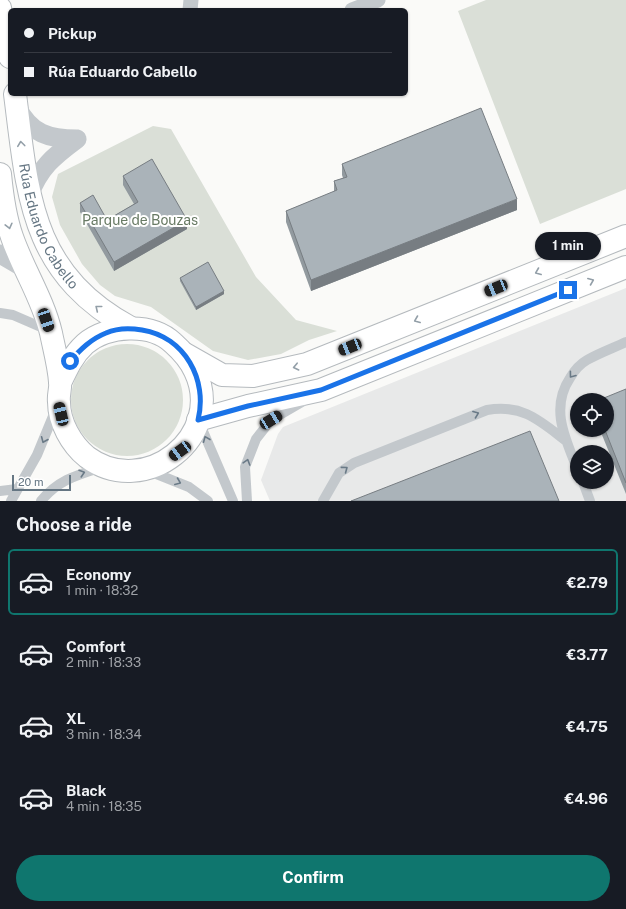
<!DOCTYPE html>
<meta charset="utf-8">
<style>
body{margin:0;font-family:"Public Sans",sans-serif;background:#20242c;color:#f1f3f6;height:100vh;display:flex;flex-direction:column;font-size:15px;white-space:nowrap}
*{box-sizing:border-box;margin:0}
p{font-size:13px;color:#9ea1a6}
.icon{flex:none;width:22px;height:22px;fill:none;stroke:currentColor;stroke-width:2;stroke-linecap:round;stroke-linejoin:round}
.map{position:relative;height:501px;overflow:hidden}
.sheet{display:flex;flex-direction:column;background:#171b24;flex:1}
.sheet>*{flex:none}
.hud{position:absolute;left:8px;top:8px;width:400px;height:88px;border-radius:6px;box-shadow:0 1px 3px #0004;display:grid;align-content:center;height:88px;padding:0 16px;background:#171b24}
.controls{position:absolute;left:570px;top:393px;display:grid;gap:8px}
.controls a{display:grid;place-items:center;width:44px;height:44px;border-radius:50%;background:#171b24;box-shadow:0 1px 3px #0004;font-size:20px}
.scale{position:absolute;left:12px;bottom:10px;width:59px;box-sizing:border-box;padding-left:4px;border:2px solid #657683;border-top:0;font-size:11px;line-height:14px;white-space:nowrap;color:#657683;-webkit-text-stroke:3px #fff;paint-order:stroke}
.end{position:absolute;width:18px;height:18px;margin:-9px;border:5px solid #1a73e8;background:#fff;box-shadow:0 0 0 2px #fff}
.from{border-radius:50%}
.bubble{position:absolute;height:28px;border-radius:14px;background:#171b24;box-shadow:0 1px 3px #0004;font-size:13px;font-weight:700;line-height:28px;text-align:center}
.car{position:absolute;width:12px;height:24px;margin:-12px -6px;border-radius:5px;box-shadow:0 0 3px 1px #0007;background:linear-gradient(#222 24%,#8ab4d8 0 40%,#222 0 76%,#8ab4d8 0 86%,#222 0)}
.hud b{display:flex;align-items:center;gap:14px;height:38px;font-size:15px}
.hud b+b{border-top:1px solid #363941}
.hud i{width:10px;height:10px;background:#f1f3f6}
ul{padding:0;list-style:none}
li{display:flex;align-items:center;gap:12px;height:66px;margin:0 8px 6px;padding:0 8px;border:2px solid transparent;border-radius:6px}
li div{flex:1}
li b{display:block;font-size:15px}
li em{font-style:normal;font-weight:700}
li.selected{border-color:#0f766e}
li>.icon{width:36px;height:36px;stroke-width:1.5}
h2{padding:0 16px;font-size:18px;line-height:48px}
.cta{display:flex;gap:8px;margin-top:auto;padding:8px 16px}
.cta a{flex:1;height:46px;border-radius:24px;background:#0f766e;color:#fff;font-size:16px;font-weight:700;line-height:46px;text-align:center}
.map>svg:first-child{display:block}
.built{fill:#e8e9e9;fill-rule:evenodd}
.green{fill:#dadfd7}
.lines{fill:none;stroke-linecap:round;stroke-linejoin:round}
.primary-casing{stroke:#b5babe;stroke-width:24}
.service{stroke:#c3c8cc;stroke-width:10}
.pedestrian{stroke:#c3c8cc;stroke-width:15}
.minor{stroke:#c3c8cc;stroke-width:19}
.primary{stroke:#fff;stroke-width:22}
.wall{fill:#929a9f}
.shaded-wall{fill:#777d82}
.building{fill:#aab3b9;stroke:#777d82}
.oneway{stroke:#939fa8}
.oneway2{stroke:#6a7a87}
.route{stroke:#1a73e8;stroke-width:5}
.labels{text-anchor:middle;stroke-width:4;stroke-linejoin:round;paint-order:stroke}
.park-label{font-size:14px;fill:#687a64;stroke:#fff}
.street-label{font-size:14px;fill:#657683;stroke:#fff}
</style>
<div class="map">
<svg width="626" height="501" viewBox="0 0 626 501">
<rect width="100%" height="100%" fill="#fafaf8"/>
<path class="built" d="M626,288v213h-356l-9,-21 17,-46 5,-7zM577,400h30v30h-30zM577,452h30v30h-30z"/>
<path class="green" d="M486,0h140v189l-86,35 -82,-213z
M153,126l18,3 85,148 40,43 41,11 -28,9 -28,14 -33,6 -35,-9 -62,-44 -36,-11 -15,-11 -18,-21 -22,-39 -8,-28 6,-23z
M71 400a56 56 0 1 1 112 0a56 56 0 1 1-112 0Z"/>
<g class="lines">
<g class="primary-casing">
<g id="primary">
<path d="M0,8l10,49"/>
<path id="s1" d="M15,94c13,102 15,179 116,234"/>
<path d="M0,174c2,21 5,43 12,63 11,32 31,62 39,96 3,15 8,33 9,49 1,6 -2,13 -1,20 0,20 12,42 28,55 58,43 139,-21 108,-86 -5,-11 -13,-20 -22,-28 -22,-21 -66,-18 -88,1 -12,11 -18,24 -25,39"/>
<path d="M185,354l37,21 31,1 54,-12 319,-128"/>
<path d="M198,420l50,-14 73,-16 305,-123"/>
</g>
</g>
<path class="service" d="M0,313l13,2 37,16
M199,422l34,79
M577,468c-12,-30 -27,-60 -7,-90 4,-7 10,-14 17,-18 12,-7 26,-12 39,-18
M149,471l40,16 19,14
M583,482l7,19
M0,491l17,-2
M11,501l26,-46 19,-46
M41,501c17,-21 36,-26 61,-34
M247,501l-2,-34 11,-28 15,-19 31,-18
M323,501l16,-28 15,-10 133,-53c35,-6 52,10 78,30"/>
<path class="pedestrian" d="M190,10l1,-10
M352,10l26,-10"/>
<path class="minor" d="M17,107c14,27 32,32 60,32
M29,196c10,-28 25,-40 48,-57
M0,254l24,14"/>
<use href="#primary" class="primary"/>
</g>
<path class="wall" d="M342,164l175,46 -206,81 -25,-69v-11l48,-19v-11l9,-3 -1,-3z
M123,176l64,53 -73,42 -34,-59v-9l27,17 27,-16 -11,-19z
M180,278l44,16 -28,16 -16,-29z
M626,389v105l-26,-64h7z"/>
<path class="shaded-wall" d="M517,199v11l-206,81v-11z
M187,220v9l-73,42v-9z
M224,291v3l-28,16v-3z"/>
<path class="building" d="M481,108l36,91 -206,81 -25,-69 51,-21 -3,-9 13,-4 -5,-13z
M152,159l35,61 -73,42 -34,-59 13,-8 14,25 31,-18 -15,-26z
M208,262l16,29 -28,16 -16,-29z
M626,389v94l-21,-53h2v-30h-8z
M530,431l29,70h-208z"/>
<defs><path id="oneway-chevron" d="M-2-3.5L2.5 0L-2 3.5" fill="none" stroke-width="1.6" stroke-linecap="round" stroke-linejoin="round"/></defs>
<g class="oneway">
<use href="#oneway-chevron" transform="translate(21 144) rotate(-97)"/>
<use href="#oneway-chevron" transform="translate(9 226) rotate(76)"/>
<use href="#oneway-chevron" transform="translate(538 272) rotate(158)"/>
<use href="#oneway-chevron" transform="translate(591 281) rotate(-22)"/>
<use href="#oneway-chevron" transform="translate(98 308) rotate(-141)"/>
<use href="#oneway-chevron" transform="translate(417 320) rotate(158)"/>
<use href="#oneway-chevron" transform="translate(296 367) rotate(167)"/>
</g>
<g class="oneway2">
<use href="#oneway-chevron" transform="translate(572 375) rotate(127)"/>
<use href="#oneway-chevron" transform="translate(476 414) rotate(-21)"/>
<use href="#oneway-chevron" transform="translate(206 439) rotate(-112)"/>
<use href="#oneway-chevron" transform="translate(44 440) rotate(113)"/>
<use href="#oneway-chevron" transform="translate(247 462) rotate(-73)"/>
<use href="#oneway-chevron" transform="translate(345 469) rotate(-37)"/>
<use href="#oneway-chevron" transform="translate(82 473) rotate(-18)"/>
<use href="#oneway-chevron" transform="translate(178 482) rotate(22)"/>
</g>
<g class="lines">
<path class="route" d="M70,361c11,-12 21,-22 36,-28 11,-5 25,-5 36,-3 43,7 66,50 56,90l50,-14 73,-16 247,-100"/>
</g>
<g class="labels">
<g class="park-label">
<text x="140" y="225">Parque de Bouzas</text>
</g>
<g class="street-label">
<text dy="5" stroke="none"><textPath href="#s1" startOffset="138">Rúa Eduardo Cabello</textPath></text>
</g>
</g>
</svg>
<div class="controls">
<a><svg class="icon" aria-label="locate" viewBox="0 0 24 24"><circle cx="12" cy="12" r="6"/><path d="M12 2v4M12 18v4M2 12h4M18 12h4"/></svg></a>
<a><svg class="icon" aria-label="layers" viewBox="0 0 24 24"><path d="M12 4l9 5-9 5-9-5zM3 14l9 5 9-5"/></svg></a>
</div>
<div class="scale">20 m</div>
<i class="end from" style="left:70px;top:361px"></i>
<i class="end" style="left:568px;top:290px"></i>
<div class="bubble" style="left:535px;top:232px;width:66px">1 min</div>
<i class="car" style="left:496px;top:288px;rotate:248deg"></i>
<i class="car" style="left:46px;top:320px;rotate:161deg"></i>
<i class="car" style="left:350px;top:347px;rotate:248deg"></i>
<i class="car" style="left:61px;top:414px;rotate:347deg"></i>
<i class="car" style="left:271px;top:420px;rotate:59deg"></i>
<i class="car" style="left:180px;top:451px;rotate:234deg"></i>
<div class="hud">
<b><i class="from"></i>Pickup</b>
<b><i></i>Rúa Eduardo Cabello</b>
</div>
</div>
<section class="sheet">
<h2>Choose a ride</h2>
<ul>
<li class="selected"><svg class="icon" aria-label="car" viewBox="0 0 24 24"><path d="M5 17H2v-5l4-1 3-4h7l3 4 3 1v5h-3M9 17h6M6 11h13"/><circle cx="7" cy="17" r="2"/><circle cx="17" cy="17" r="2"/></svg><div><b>Economy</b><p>1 min · 18:32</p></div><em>€2.79</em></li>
<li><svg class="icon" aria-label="car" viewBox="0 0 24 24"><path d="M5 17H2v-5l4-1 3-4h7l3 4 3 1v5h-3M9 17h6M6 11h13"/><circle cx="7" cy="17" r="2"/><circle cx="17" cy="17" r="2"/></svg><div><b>Comfort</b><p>2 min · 18:33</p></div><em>€3.77</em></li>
<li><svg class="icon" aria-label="car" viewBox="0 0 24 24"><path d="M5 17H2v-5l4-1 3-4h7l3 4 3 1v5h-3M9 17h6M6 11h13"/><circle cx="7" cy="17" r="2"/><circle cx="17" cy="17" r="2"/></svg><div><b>XL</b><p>3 min · 18:34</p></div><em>€4.75</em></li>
<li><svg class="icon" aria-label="car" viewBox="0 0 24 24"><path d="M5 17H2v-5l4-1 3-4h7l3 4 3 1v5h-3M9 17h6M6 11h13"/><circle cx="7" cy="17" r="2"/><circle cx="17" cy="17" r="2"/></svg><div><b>Black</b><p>4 min · 18:35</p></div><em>€4.96</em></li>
</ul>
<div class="cta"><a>Confirm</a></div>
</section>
